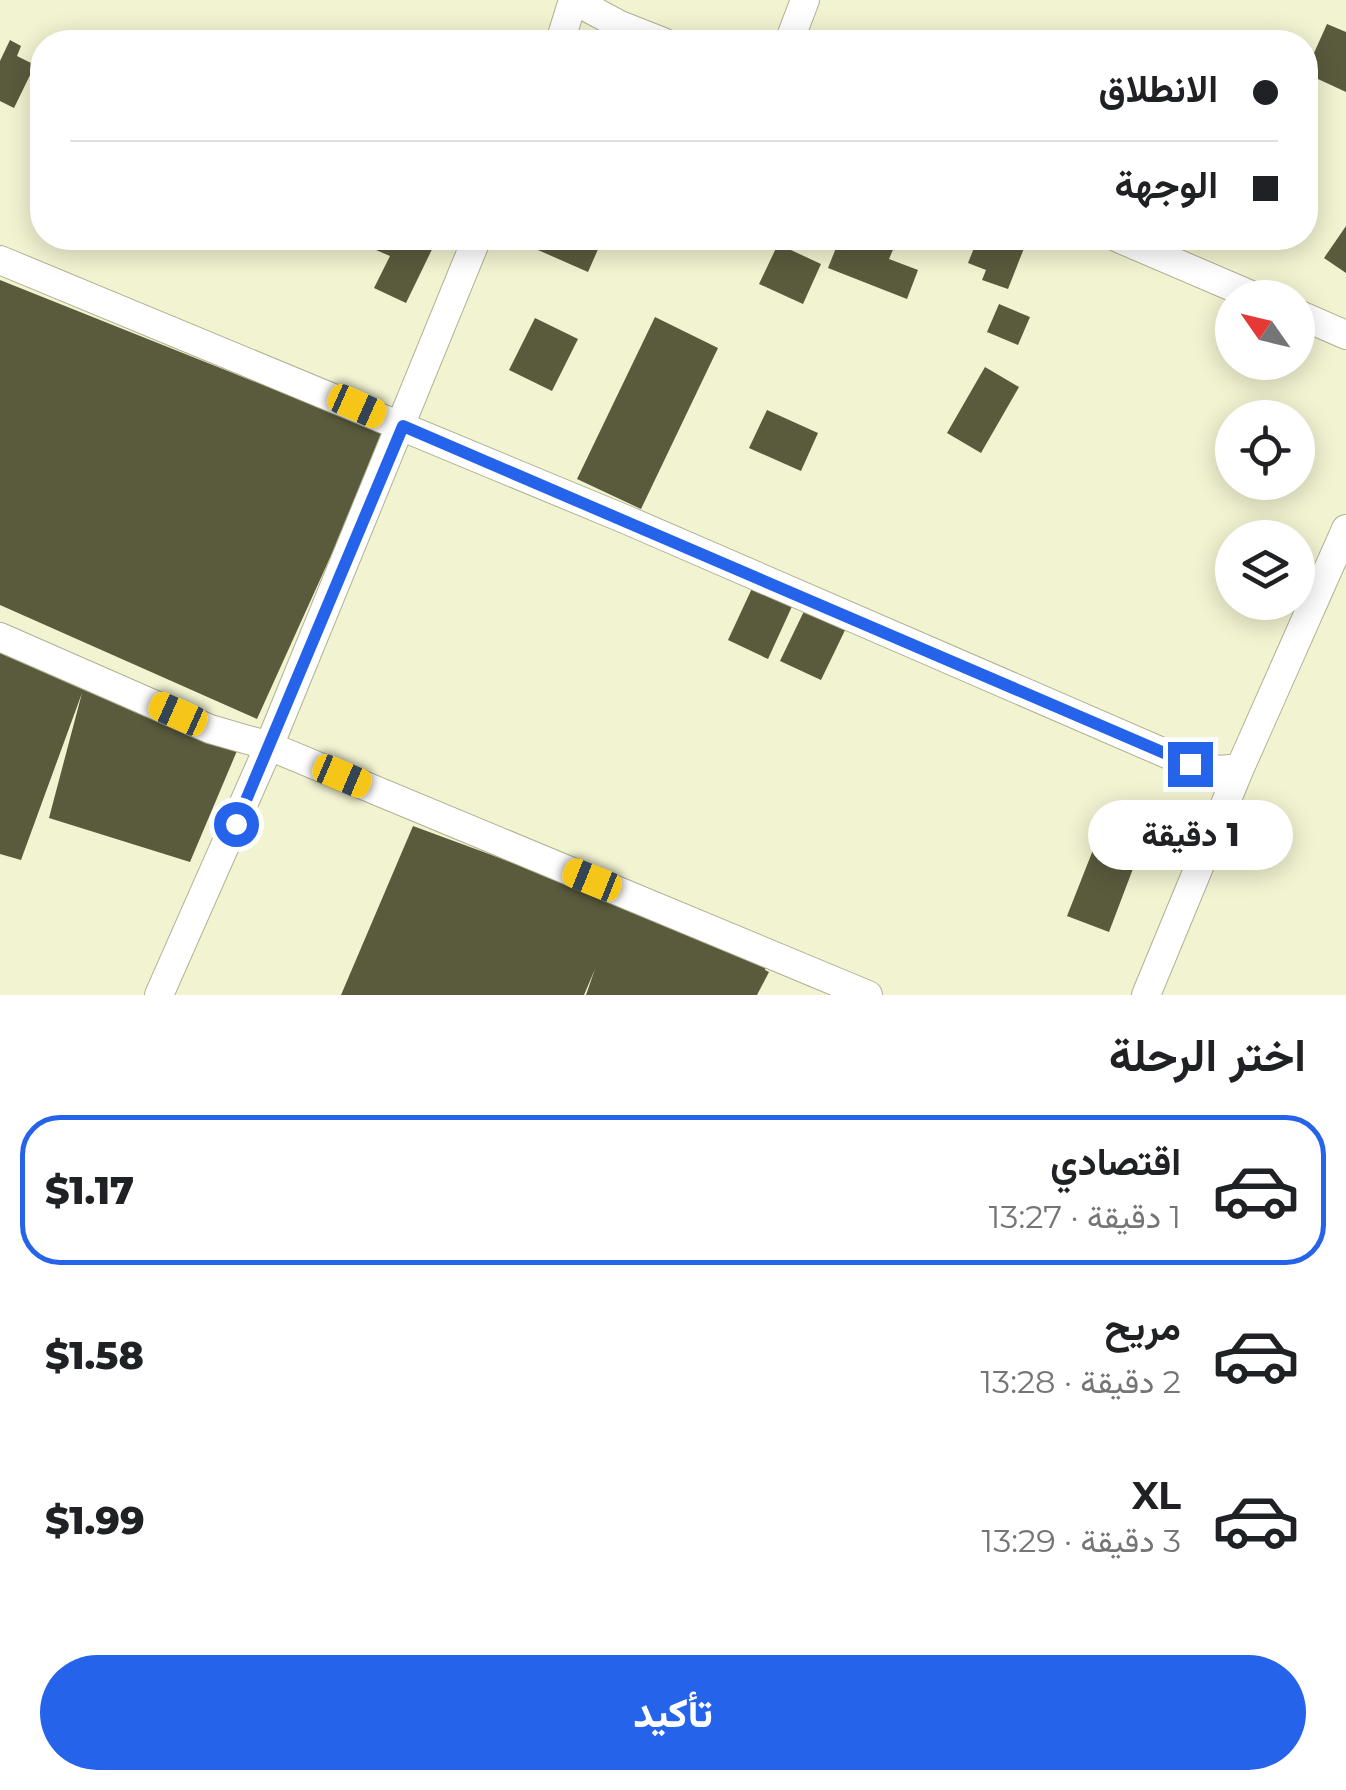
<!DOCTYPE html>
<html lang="ar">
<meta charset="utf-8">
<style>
body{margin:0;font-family:Montserrat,Vazirmatn,sans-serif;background:#f2f2f2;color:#202124;direction:rtl;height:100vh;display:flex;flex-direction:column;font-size:38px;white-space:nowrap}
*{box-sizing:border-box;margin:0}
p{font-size:32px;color:#757577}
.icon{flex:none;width:55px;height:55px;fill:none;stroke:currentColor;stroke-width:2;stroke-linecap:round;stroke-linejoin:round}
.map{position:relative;height:995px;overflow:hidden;direction:ltr}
.side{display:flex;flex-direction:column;background:#fff;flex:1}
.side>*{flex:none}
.guide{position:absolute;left:30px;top:30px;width:1288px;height:220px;border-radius:40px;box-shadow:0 5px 25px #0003;direction:rtl;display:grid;align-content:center;height:220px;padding:0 40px;background:#fff}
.needle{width:65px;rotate:304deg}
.fabs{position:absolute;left:1215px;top:280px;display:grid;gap:20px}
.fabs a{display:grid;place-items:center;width:100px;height:100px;border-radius:50%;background:#fff;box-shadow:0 5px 25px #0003;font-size:50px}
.end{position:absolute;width:45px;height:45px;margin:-22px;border:12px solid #2563eb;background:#fff;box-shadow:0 0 0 5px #fff}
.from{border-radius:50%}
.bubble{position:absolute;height:70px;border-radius:35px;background:#fff;box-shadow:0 5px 25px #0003;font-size:32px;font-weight:800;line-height:70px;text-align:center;direction:rtl}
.car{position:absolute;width:30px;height:60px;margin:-30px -15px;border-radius:12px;box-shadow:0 0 8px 2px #0007;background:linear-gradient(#f5c518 24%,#345 0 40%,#f5c518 0 76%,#345 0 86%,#f5c518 0)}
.guide b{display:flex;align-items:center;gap:35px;height:95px;font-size:38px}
.guide b+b{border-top:2px solid #e0e0e0}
.guide i{width:25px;height:25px;background:#202124}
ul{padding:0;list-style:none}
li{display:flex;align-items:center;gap:30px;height:150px;margin:0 20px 15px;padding:0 20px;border:5px solid transparent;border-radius:40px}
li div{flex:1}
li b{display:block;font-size:38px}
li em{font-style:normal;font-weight:800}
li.active{border-color:#2563eb}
li>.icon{width:90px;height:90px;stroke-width:1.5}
h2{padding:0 40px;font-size:45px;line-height:120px}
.button{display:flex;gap:20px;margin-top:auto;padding:20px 40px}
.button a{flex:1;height:115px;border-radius:60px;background:#2563eb;color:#fff;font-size:40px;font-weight:800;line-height:115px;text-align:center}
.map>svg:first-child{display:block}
.building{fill:#5a5b3d}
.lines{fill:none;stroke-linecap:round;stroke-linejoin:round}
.minor-casing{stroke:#b0b191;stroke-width:30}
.minor{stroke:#fff;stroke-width:28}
.route{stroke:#2563eb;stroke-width:12}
</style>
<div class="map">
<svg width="1346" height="995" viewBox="0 0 1346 995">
<rect width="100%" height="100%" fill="#f1f3d1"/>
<path class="building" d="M1327,24l19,8v60l-41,-19z
M10,40l11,6 -4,10 18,9 -21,43 -14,-7v-40z
M1346,226v47l-22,-15z
M374,238l63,1 -31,64 -32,-15 16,-32 -21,-9z
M544,238h59l-15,34 -50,-22z
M840,238h58l-9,21 29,11 -11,29 -79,-31z
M978,238h21l11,4 2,-4h16l-20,51 -26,-9 4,-10 -18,-7z
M778,244l43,20 -18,40 -44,-20z
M0,280l386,154 -129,285 -257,-114z
M999,304l31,13 -12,28 -31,-13z
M655,317l63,31 -77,161 -64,-30z
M535,318l43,21 -26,52 -43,-21z
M985,367l34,20 -38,66 -34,-20z
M767,410l51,23 -17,38 -52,-23z
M754,584l40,18 -26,57 -40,-19z
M807,605l41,19 -27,56 -41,-19z
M0,649l242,90 -52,123 -141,-44 33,-125 -61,167 -21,-6z
M413,826l209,77 145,61 -2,6 4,2 -12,23h-171l9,-26 -11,26h-243z
M1093,850l41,16 -25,66 -42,-16z"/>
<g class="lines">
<g class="minor-casing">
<path id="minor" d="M560,42l13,-42 47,25 43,17
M789,42l16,-42
M1118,238l140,60
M0,260l627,260 563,244 29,6 21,-2
M1298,314l48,21
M0,637l210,92 59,17 208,-508
M159,995l110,-249 599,249
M1146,995l94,-227 106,-239"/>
</g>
<use href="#minor" class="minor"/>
</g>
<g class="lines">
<path class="route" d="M236,824l167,-398 787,338"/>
</g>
</svg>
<div class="fabs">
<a><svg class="needle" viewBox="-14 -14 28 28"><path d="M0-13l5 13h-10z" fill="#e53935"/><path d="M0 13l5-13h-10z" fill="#757577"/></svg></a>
<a><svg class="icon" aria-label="locate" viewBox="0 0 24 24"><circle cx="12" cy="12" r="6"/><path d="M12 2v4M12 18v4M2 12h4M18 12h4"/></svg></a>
<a><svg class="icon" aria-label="layers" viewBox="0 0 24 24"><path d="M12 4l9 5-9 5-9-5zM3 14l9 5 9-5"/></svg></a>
</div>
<i class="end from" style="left:236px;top:824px"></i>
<i class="end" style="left:1190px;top:764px"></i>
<div class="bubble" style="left:1088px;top:800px;width:205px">1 دقيقة</div>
<i class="car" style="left:357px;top:406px;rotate:114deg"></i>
<i class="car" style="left:178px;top:714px;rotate:294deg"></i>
<i class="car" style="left:342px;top:776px;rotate:113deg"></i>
<i class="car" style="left:592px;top:880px;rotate:292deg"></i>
<div class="guide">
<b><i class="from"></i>الانطلاق</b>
<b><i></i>الوجهة</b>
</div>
</div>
<section class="side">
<h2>اختر الرحلة</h2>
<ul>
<li class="active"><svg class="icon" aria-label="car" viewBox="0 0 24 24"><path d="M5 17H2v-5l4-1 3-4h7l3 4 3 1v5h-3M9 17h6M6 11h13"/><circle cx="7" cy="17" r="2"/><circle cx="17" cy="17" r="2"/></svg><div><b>اقتصادي</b><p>1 دقيقة · 13:27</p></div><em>$1.17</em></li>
<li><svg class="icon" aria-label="car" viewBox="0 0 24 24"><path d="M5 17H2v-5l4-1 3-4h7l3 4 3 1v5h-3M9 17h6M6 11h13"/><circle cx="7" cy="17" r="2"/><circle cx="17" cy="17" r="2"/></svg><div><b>مريح</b><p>2 دقيقة · 13:28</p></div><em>$1.58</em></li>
<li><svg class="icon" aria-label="car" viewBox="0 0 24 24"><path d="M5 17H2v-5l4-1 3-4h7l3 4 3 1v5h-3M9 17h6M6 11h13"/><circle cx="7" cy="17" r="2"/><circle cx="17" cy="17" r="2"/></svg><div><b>XL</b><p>3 دقيقة · 13:29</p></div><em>$1.99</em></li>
</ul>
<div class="button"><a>تأكيد</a></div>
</section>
